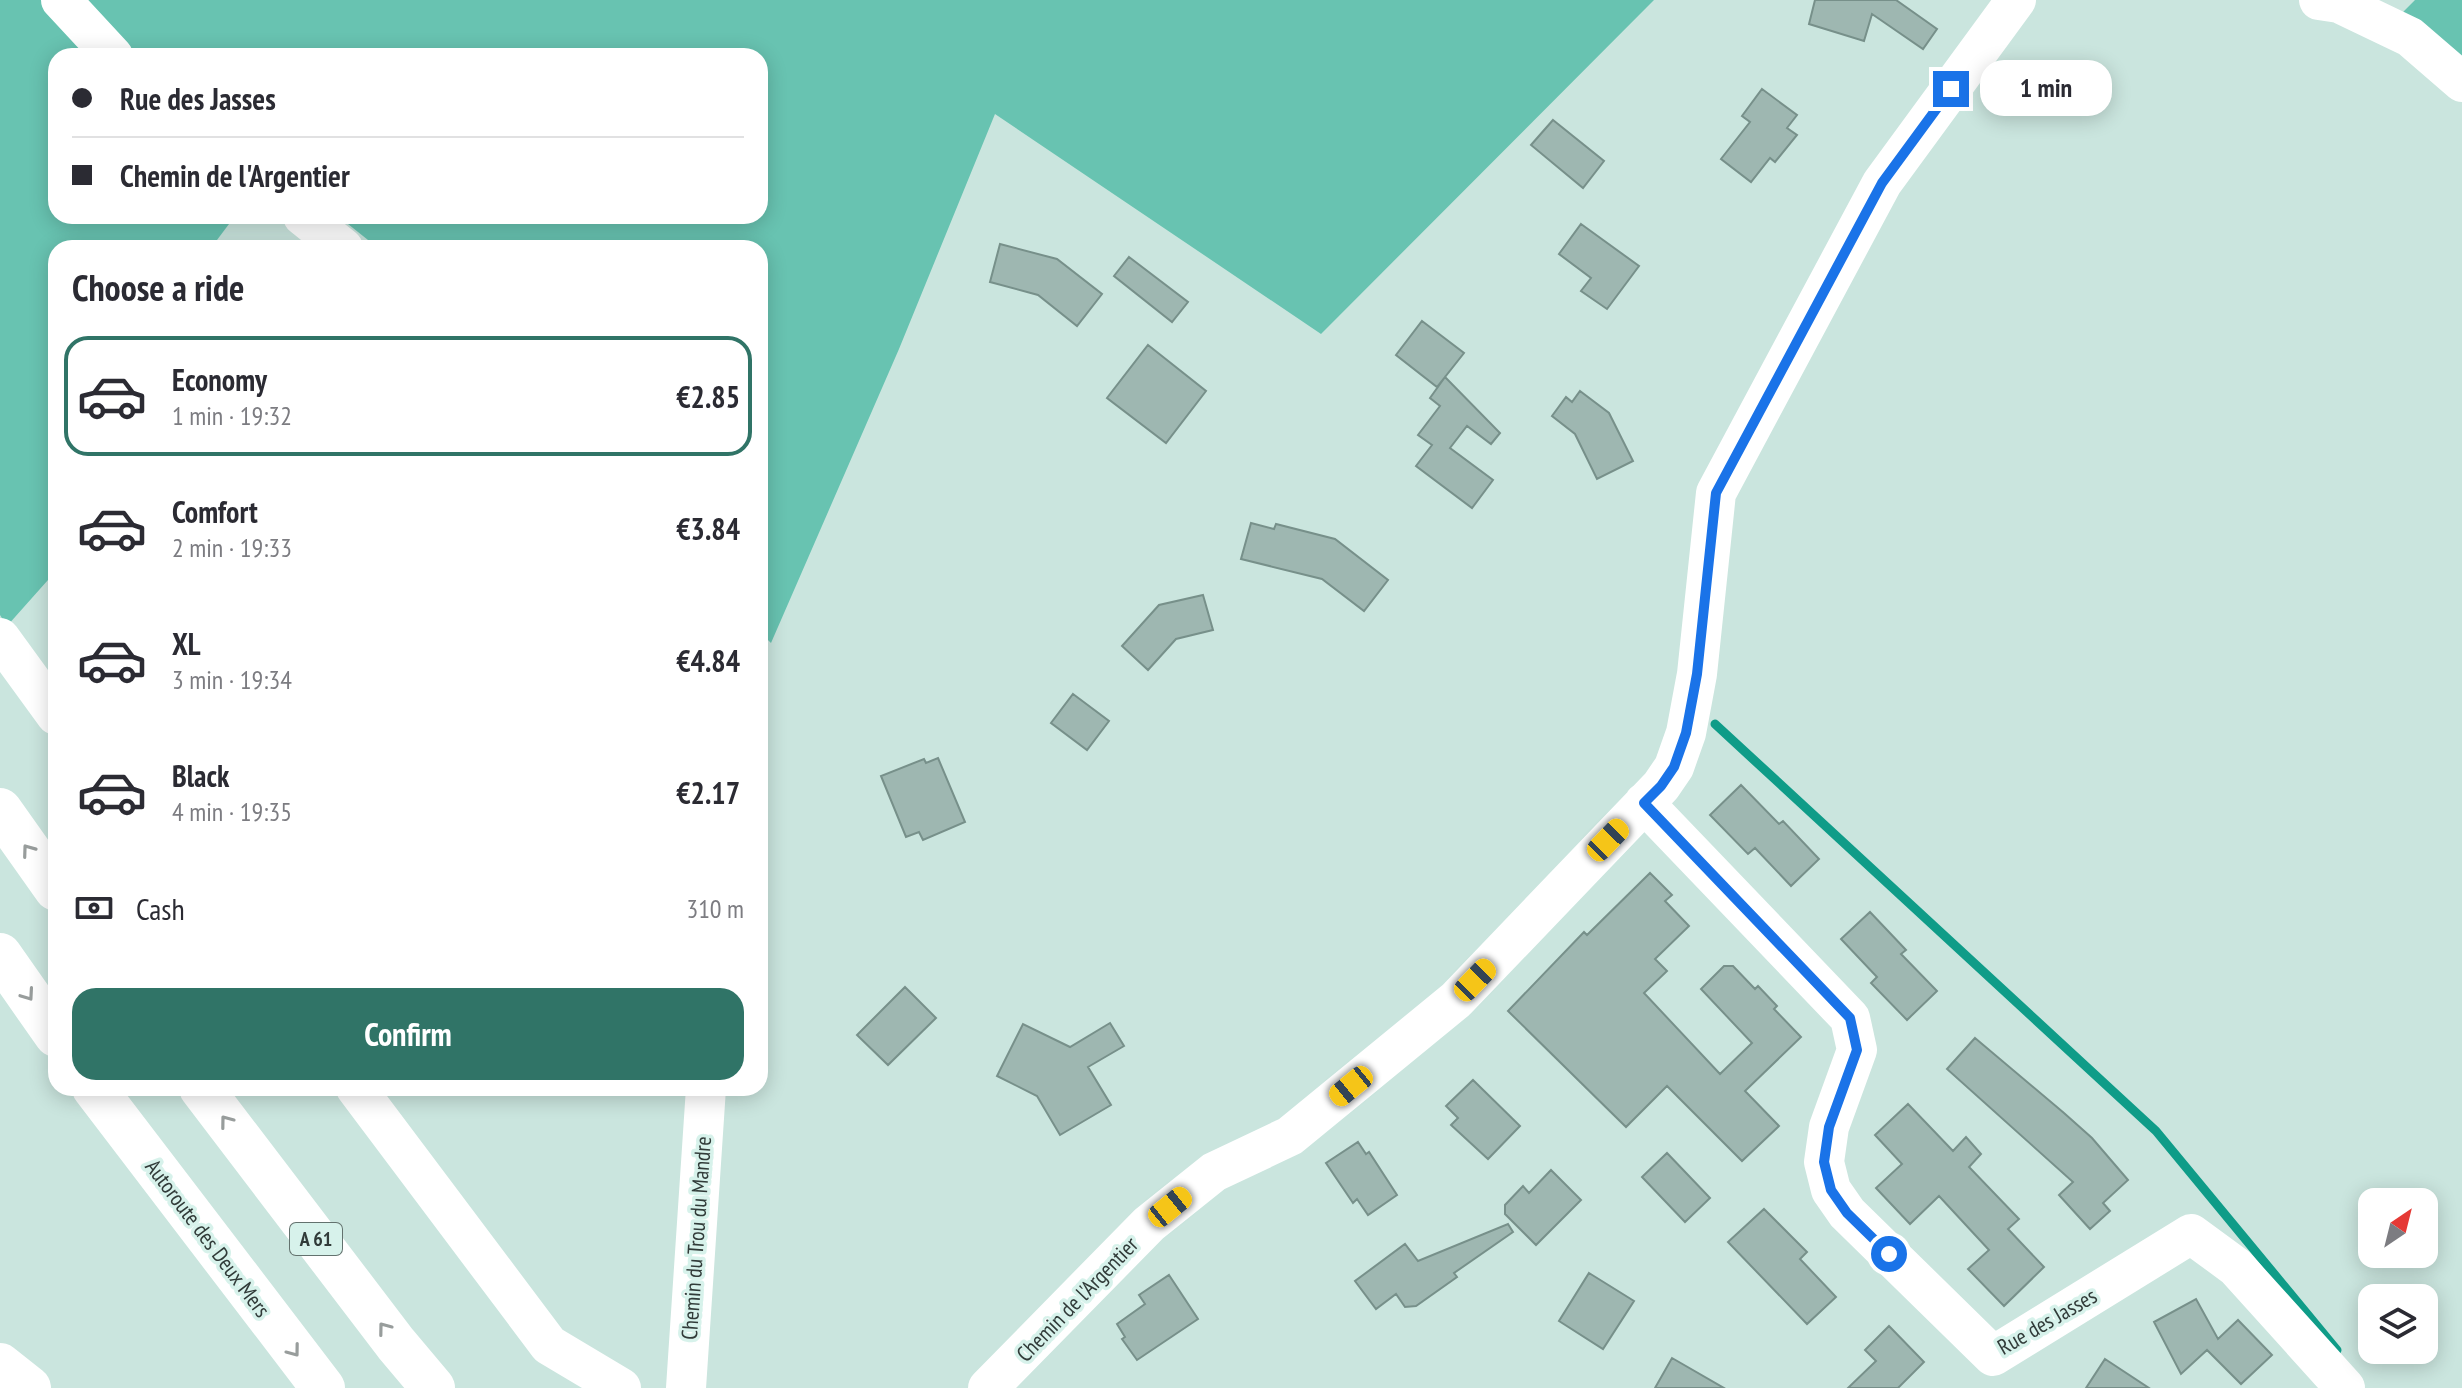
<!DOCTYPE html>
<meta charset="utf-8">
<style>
body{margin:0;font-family:"PT Sans Narrow",sans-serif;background:#f7f7f7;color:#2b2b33;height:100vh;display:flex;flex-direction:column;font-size:30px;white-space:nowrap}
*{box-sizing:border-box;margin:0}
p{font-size:26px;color:#7c7c81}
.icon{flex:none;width:44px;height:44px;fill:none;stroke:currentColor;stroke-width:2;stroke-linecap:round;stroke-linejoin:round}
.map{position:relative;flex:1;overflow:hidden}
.drawer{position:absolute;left:48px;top:240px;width:720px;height:856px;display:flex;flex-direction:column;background:#fff;border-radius:24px;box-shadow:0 4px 20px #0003}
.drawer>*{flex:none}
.top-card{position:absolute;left:48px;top:48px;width:720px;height:176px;border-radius:24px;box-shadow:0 4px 20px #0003;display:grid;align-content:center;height:176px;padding:0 24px;background:#fff}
.needle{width:52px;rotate:35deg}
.fabs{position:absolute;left:2358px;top:1188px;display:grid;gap:16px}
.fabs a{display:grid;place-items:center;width:80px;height:80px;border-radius:16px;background:#fff;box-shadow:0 4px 20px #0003;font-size:40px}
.end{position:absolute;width:36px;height:36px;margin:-18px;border:10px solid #1a73e8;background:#fff;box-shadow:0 0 0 4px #fff}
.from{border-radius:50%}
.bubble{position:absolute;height:56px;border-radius:24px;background:#fff;box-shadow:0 4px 20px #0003;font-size:26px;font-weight:800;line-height:56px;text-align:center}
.car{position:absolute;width:24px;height:48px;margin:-24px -12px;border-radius:10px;box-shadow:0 0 6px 2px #0007;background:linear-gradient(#f5c518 24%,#345 0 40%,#f5c518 0 76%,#345 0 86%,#f5c518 0)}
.top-card b{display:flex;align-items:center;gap:28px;height:76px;font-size:30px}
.top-card b+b{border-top:2px solid #e1e1e2}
.top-card i{width:20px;height:20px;background:#2b2b33}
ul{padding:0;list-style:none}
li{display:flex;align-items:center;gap:24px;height:120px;margin:0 16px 12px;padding:0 8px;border:4px solid transparent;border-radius:24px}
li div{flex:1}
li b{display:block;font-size:30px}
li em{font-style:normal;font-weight:800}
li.selected{border-color:#307467}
li>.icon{width:72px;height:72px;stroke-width:1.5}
h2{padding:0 24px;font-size:36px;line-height:96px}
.pay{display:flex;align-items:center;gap:20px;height:88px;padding:0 24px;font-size:30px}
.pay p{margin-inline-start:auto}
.cta{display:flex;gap:16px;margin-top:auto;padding:16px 24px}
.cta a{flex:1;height:92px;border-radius:24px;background:#307467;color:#fff;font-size:32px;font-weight:800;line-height:92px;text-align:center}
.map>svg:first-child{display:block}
.green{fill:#68c3b1}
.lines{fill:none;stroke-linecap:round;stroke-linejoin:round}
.stream{stroke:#0f9c88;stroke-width:9}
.building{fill:#9eb7b1;stroke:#77908a;stroke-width:2}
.minor{stroke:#fff;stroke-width:40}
.major{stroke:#fff;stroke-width:44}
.highway{stroke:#fff;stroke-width:44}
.oneway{stroke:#989d9c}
.route{stroke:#1a73e8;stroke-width:10}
.labels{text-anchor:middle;stroke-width:7;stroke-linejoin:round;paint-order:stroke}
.shield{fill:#d7f2eb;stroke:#63726e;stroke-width:2}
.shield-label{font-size:20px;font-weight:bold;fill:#313b39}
.street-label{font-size:22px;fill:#313b39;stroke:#d7f2eb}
</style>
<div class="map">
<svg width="2462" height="1388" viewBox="0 0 2462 1388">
<rect width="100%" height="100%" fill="#cae5de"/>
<path class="green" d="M0,0h1654l-333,334 -326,-220 -96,235 -128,294 -11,-11v-384h-382l-40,-32h422v-160h-704v160h179l-24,32h-155v323l-49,55 -7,-11z
M2415,0h47v65l-59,-53z"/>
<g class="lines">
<path class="stream" d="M1715,724l441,407 181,219"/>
</g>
<path class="building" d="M1815,0h81l41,29 -14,20 -51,-35 -8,27 -55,-17z
M1762,89l35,26 -10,13 10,7 -22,27 -5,-4 -19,24 -30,-23 29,-37 -8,-6z
M1553,120l51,41 -21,27 -52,-43z
M1581,224l58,42 -32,43 -26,-18 10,-13 -32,-24z
M1000,244l57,15 45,35 -25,32 -39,-31 -48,-13z
M1129,257l59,45 -16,20 -58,-46z
M1422,321l42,32 -27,34 -41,-32z
M1148,345l58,46 -40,52 -59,-45z
M1445,377l55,56 -9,11 -24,-18 -17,22 43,32 -21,28 -56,-42 16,-21 -14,-10 22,-29 -10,-8z
M1580,391l29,22 24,48 -36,18 -22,-45 -23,-18 14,-19 6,5z
M1251,523l23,6 2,-5 59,15 53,41 -24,31 -42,-32 -81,-20z
M1203,595l10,35 -37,9 -28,31 -26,-24 37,-41z
M1073,694l36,27 -22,29 -36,-27z
M938,758l27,64 -42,18 -4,-8 -13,5 -25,-61 43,-17 2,4z
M1741,785l38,39 4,-3 36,38 -28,27 -36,-38 -7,6 -38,-39z
M1650,873l22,22 -7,6 24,25 -34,33 12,12 -23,22 76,81 32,-31 -51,-54 23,-23h9l22,23 3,-3 19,20 -3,3 27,28 -56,54 34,35 -37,35 -75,-75 -41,41 -118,-116 76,-79 3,3z
M1870,912l36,38 -5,4 36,37 -30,29 -36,-37 6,-6 -36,-38z
M905,987l31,31 -48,47 -31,-30z
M1110,1023l14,23 -36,21 23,38 -51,30 -23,-39 -40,-20 26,-52 47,23z
M1975,1038l89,75 28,25 36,42 -25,23 7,8 -20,18 -31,-34 14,-13 -126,-113z
M1473,1080l47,46 -32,33 -37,-34 7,-7 -12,-12z
M1908,1104l45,47 13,-14 15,17 -12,13 50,52 -11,10 36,38 -40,39 -36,-37 21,-19 -50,-54 -29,28 -34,-36 26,-24 -27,-29z
M1358,1142l8,12 3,-2 28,43 -29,20 -11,-16 -4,4 -27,-40z
M1667,1153l43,45 -25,24 -43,-45z
M1551,1170l30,30 -45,45 -31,-31v-9l18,-19 6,7z
M1764,1209l43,43 -7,7 36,38 -29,27 -79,-82z
M1508,1224l5,8 -59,41 3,4 -41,29 -11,1 -9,-13 -20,15 -21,-28 50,-37 13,17z
M1589,1273l45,28 -31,48 -44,-28z
M1169,1275l29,44 -61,41 -15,-21 3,-2 -8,-13 28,-20 -6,-9z
M2196,1299l22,40 20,-19 34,35 -31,29 -34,-34 -26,24 -27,-52z
M1889,1326l35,36 -26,26h-50l28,-27 -11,-11z
M1672,1358l52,30h-69z
M2105,1359l44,29h-63z"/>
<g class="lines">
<path class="minor" d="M61,0l52,56
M2319,0l20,3 71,34 52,45
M303,216l40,32
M0,638l56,77
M1644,803l206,215 7,32 -28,77 -5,35 7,28 16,23 146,143 198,-122 45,33 109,121
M356,1088l193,257 72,43
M686,1388l20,-300
M988,1388l161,-164 65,-52 76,-36 166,-136 205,-214 13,-19 12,-34 11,-59 19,-181 166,-310 134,-183"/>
<path class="major" d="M0,1365l29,23"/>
<path class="highway" d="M0,810l56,79
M0,955l56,80
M94,1088l229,300
M201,1088l195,256 37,44"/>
</g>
<defs><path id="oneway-chevron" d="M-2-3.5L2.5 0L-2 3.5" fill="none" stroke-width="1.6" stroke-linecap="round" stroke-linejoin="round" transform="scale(2)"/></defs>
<g class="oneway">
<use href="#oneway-chevron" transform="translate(28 850) rotate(-126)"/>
<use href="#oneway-chevron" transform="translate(28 995) rotate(55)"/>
<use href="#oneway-chevron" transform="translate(226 1121) rotate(-127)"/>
<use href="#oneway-chevron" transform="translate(384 1328) rotate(-127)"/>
<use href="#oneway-chevron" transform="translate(294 1351) rotate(53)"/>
</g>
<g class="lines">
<path class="route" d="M1889,1254l-42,-41 -16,-23 -7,-28 5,-35 28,-77 -7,-32 -206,-215 17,-17 13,-19 12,-34 11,-59 19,-181 166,-310 69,-94"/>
</g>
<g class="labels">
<rect class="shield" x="290" y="1223" width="52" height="32" rx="6"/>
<g class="shield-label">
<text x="316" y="1246">A 61</text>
</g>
<g class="street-label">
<text transform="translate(208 1238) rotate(53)" y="8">Autoroute des Deux Mers</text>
<text transform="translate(696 1238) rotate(-86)" y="8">Chemin du Trou du Mandre</text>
<text transform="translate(1077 1299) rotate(-46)" y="8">Chemin de l'Argentier</text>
<text transform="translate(2047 1321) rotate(-30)" y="8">Rue des Jasses</text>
</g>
</g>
</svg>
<div class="fabs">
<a><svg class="needle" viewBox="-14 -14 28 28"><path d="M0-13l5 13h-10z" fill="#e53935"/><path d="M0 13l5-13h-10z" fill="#7c7c81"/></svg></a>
<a><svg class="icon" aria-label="layers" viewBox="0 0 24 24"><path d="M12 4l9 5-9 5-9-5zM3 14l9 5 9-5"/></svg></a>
</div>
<i class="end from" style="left:1889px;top:1254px"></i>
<i class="end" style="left:1951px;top:89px"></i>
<div class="bubble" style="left:1980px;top:60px;width:132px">1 min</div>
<i class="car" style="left:1608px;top:840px;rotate:44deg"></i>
<i class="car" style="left:1475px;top:980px;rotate:44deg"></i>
<i class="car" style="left:1351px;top:1086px;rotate:231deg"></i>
<i class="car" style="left:1170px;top:1207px;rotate:51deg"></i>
<div class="top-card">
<b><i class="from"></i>Rue des Jasses</b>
<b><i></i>Chemin de l'Argentier</b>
</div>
<section class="drawer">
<h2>Choose a ride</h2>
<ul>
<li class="selected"><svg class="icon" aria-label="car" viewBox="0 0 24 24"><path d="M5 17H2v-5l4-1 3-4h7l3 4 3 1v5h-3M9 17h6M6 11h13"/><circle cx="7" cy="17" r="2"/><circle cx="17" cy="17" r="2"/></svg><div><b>Economy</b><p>1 min · 19:32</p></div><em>€2.85</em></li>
<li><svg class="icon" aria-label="car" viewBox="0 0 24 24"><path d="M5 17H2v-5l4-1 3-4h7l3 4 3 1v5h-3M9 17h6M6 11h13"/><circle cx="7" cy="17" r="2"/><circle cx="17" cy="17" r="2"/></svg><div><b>Comfort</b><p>2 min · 19:33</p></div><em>€3.84</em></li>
<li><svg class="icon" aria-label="car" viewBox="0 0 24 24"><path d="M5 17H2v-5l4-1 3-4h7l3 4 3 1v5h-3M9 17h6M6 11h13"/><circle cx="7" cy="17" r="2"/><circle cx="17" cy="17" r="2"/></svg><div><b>XL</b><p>3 min · 19:34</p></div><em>€4.84</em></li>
<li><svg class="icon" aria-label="car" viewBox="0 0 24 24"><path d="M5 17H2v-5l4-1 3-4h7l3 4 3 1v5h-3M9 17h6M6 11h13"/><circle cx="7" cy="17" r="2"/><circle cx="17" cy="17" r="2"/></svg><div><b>Black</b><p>4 min · 19:35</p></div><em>€2.17</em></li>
</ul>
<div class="pay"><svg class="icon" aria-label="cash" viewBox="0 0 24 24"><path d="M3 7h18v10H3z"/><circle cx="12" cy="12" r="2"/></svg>Cash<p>310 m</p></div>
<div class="cta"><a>Confirm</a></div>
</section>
</div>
